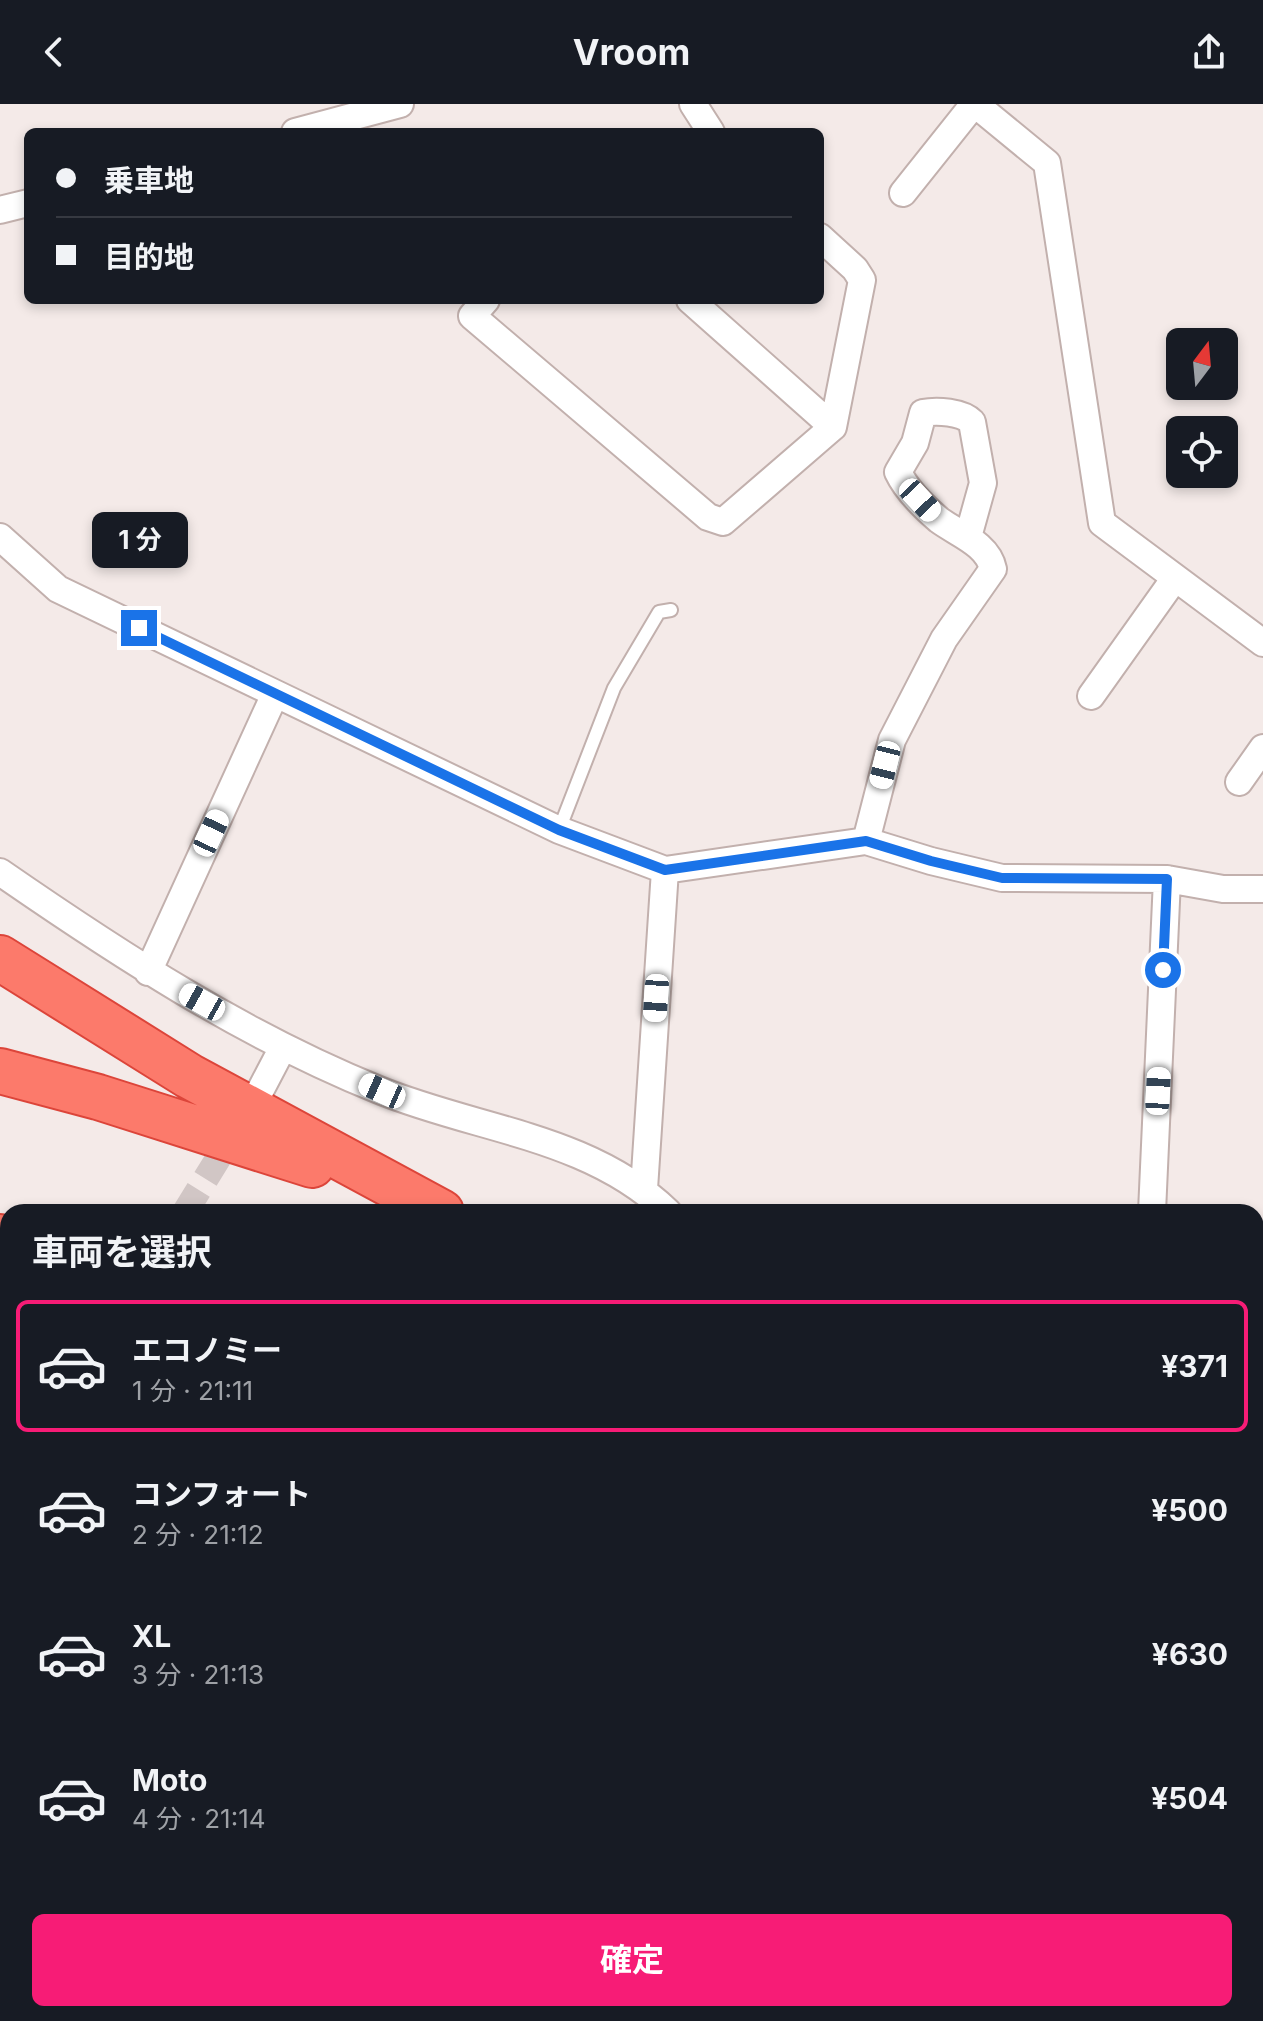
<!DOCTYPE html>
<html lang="ja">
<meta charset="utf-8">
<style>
body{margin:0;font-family:Inter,"Noto Sans JP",sans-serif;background:#20242c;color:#f1f3f6;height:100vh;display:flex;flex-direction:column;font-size:30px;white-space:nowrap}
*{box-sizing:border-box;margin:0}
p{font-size:26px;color:#9ea1a6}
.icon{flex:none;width:44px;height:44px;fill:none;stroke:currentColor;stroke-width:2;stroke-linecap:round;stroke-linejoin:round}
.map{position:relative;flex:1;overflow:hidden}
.panel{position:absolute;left:0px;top:1100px;width:1264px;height:818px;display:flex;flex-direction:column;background:#171b24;border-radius:24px 24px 0 0;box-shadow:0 4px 12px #0003}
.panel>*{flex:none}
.hud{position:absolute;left:24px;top:24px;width:800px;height:176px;border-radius:12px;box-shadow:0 4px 12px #0003;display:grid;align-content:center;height:176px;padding:0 32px;background:#171b24}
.needle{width:52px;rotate:16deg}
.tools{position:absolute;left:1166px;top:224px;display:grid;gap:16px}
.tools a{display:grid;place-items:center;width:72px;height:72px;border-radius:12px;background:#171b24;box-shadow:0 4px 12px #0003;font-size:40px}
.end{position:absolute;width:36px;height:36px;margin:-18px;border:10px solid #1a73e8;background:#fff;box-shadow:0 0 0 4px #fff}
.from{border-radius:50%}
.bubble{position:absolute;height:56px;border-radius:12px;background:#171b24;box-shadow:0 4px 12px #0003;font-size:26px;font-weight:700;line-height:56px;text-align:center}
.car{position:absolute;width:24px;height:48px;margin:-24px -12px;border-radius:10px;box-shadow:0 0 6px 2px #0007;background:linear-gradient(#fff 24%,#345 0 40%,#fff 0 76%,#345 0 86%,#fff 0)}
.hud b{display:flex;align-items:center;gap:28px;height:76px;font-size:30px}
.hud b+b{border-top:2px solid #363941}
.hud i{width:20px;height:20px;background:#f1f3f6}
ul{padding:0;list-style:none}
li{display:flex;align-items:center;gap:24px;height:132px;margin:0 16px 12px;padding:0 16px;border:4px solid transparent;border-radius:12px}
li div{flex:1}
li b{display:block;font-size:30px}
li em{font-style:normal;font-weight:700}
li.selected{border-color:#f71c76}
li>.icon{width:72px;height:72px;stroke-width:1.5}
h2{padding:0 32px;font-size:36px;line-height:96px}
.primary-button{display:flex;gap:16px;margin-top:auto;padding:16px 32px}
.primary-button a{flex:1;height:92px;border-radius:12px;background:#f71c76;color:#fff;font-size:32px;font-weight:700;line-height:92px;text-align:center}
header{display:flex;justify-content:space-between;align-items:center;height:104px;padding:0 32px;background:#171b24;font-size:36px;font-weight:700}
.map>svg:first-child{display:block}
.building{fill:#d8c1c0}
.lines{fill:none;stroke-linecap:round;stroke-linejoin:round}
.minor-tunnel{stroke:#d1c6c5;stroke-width:26;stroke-dasharray:26 13;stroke-linecap:butt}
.service-casing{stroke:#c2b0ad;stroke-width:16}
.minor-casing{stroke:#c2b0ad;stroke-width:30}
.motorway-casing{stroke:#dc453a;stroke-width:48}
.service{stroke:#fff;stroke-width:12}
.minor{stroke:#fff;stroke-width:26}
.motorway{stroke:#fc7a6b;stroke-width:44}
.route{stroke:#1a73e8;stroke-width:10}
</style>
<header><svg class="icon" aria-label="back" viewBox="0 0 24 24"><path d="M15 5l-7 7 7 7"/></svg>Vroom<svg class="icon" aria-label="share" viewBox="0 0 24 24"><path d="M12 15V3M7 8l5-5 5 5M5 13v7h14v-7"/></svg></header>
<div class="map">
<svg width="1263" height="1917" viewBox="0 0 1263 1917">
<rect width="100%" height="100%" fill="#f4eae8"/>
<path class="building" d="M1256,1670l7,11v129l-7,6z
M497,1910h86l7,7h-85z"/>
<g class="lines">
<path class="minor-tunnel" d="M185,1108l52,-84"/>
<g class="service-casing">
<path id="service" d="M559,726l55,-142 45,-76 12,-2"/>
</g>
<g class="minor-casing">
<path id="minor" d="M693,0l18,28
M975,0l72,59 55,360 161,120
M295,28l105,-28
M903,89l71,-89
M0,106l28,-7
M486,196l-14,16 236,201 15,5 110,-95 29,-147 -7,-11 -35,-32
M690,196l143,127
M0,433l58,52 501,241 106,40 201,-29 65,20 71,17 165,1 56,10h40
M1091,592l84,-118
M1239,678l24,-34
M866,737l26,-101 52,-101 49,-70c-5,-25 -35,-35 -54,-49 -14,-12 -33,-31 -41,-48l17,-29 8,-30c14,-3 39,-1 49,9l11,61 -15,54
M0,768c120,83 243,163 379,218 98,40 210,46 289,122
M148,868l127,-278
M260,987l23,-44
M644,1085l21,-319
M1152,1108l15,-333
M1256,1197l7,-2
M0,1280l8,2
M0,1326l8,6
M318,1910l8,7
M1171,1910l3,7
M271,1917l7,-7"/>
</g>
<g class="motorway-casing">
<path id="motorway" d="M0,854l189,118 252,136
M0,967l98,26 214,68
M0,1133l8,6
M0,1214l8,2
M793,1910l7,7
M1098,1910l3,7"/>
</g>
<use href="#service" class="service"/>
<use href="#minor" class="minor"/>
<use href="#motorway" class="motorway"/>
</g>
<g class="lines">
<path class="route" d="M139,524l420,202 106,40 201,-29 65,20 71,17 165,1 -4,91"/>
</g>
</svg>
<div class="tools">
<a><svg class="needle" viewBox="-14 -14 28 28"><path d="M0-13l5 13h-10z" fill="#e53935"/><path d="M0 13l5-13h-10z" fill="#9ea1a6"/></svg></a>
<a><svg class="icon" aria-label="locate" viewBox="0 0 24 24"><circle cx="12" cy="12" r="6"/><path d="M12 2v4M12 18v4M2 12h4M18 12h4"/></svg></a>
</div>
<i class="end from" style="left:1163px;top:866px"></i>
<i class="end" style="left:139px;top:524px"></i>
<div class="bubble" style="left:92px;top:408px;width:96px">1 分</div>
<i class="car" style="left:920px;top:396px;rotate:137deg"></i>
<i class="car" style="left:885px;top:661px;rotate:194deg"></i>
<i class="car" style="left:211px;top:729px;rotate:25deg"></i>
<i class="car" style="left:656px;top:894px;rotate:184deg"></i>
<i class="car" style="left:202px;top:898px;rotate:299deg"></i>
<i class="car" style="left:382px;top:987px;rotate:294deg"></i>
<i class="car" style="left:1158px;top:987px;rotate:3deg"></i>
<div class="hud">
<b><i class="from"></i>乗車地</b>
<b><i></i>目的地</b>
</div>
<section class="panel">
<h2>車両を選択</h2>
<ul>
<li class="selected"><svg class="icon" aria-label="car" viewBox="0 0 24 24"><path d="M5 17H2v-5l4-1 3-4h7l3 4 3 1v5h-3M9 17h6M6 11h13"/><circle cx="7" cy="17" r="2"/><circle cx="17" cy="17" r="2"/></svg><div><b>エコノミー</b><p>1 分 · 21:11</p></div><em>¥371</em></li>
<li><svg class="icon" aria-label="car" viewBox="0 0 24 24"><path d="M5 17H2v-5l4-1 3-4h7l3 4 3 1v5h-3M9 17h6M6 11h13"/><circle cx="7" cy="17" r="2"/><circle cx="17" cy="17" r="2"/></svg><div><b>コンフォート</b><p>2 分 · 21:12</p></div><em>¥500</em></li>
<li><svg class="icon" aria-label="car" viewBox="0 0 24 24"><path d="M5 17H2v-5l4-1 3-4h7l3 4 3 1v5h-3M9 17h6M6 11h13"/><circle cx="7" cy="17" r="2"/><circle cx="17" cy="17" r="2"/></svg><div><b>XL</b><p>3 分 · 21:13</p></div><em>¥630</em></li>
<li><svg class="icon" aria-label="car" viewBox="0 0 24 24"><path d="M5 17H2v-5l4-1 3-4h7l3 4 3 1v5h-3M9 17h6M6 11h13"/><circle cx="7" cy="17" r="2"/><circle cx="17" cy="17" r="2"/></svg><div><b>Moto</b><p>4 分 · 21:14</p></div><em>¥504</em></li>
</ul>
<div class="primary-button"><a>確定</a></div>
</section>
</div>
